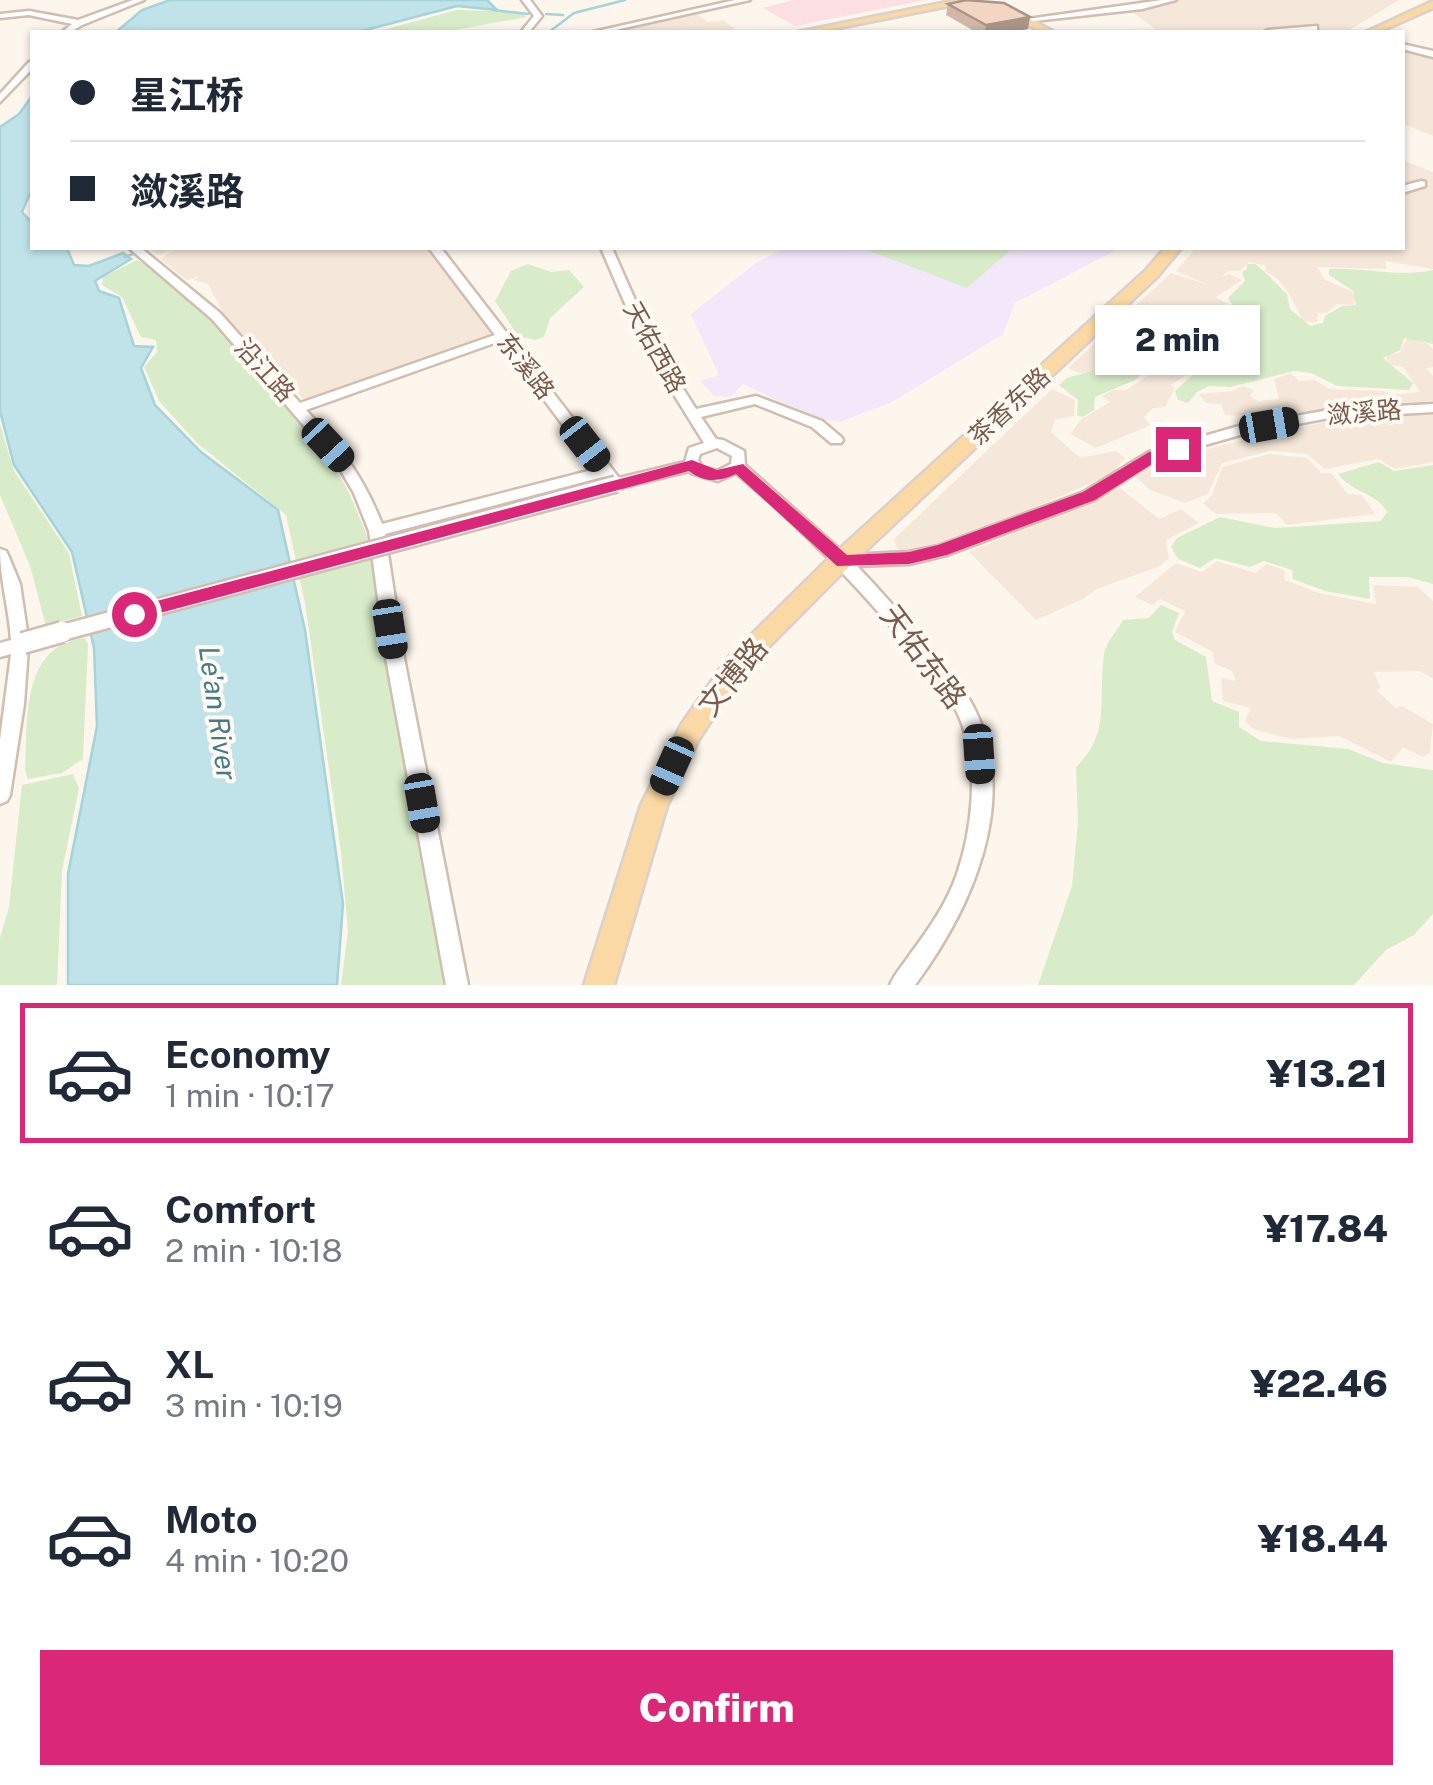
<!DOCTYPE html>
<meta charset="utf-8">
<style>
body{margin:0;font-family:"Public Sans","Noto Sans SC",sans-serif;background:#f2f2f3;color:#1f2937;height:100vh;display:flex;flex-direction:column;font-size:38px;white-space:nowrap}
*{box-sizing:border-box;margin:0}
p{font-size:32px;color:#747a83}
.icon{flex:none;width:55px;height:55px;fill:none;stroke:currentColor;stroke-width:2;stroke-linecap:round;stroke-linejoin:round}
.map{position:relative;height:985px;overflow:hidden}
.details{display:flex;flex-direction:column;background:#fff;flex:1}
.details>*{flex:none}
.guide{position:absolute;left:30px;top:30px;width:1375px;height:220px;border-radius:0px;box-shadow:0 2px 8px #0004;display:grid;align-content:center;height:220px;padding:0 40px;background:#fff}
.end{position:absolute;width:45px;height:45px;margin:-22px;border:12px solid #db2777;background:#fff;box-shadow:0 0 0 5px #fff}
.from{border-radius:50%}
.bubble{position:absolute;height:70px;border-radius:0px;background:#fff;box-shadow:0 2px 8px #0004;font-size:32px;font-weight:800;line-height:70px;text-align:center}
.car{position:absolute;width:30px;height:60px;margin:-30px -15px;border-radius:12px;box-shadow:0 0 8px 2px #0007;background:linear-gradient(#222 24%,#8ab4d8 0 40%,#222 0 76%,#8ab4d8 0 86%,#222 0)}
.guide b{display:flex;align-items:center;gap:35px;height:95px;font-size:38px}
.guide b+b{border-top:2px solid #e0e1e3}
.guide i{width:25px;height:25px;background:#1f2937}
ul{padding:18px 0 0;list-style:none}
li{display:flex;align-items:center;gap:30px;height:140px;margin:0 20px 15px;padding:0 20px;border:5px solid transparent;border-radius:0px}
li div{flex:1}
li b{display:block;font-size:38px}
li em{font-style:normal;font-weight:800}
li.selected{border-color:#db2777}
li>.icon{width:90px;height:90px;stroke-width:1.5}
.cta{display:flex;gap:20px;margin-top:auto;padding:20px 40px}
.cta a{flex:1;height:115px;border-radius:0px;background:#db2777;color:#fff;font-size:40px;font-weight:800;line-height:115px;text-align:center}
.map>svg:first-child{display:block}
.residential{fill:#f5e8da}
.education{fill:#f3e8fa}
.medical{fill:#fbdfe3}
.green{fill:#d8ecc9}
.water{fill:#bfe3e8;stroke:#a5d3da;stroke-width:2.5}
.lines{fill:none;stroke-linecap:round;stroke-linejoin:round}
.stream{stroke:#a5d3da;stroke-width:2.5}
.minor-casing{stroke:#d1beb0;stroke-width:5}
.major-casing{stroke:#dad1cd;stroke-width:5}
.minor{fill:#fff;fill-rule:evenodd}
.major{fill:#fbd9a5;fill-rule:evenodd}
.minor-bridge-far1-casing{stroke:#d1beb0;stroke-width:20;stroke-linecap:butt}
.minor-bridge-casing{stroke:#d1beb0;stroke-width:25;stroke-linecap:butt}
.minor-bridge-far1{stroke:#fff;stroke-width:15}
.minor-bridge{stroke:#fff;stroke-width:20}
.wall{fill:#d1b7a8}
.shaded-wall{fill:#aa9588}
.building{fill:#f3d5c3;stroke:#aa9588;stroke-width:2.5}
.route{fill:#db2777}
.labels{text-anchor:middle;stroke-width:8;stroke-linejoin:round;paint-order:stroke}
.street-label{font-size:25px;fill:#7a5c4d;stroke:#fffaf3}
.water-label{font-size:28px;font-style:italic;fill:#437c86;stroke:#fffaf3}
.near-street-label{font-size:30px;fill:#7a5c4d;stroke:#fffaf3}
</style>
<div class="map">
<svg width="1433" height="985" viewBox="0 0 1433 985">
<rect width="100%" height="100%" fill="#fdf6ec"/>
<path class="residential" d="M1165,0h234l-53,32h-187l-32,-24z
M694,12l14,10 15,-2 12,9 -17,3 -107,-2z
M1402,48l31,9v79l-30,-12z
M1403,160l30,12v97l-48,-8 2,8 -70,-2 8,13 26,11 5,7 -3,7 -16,-1 -10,9h-9l-1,9 -14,-1 -15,-29 -10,-13 -13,-8 1,-5 -17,-4 -10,9h-11l-7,6 8,-3 13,6 -26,17 11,7 -14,9 15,18 -22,3 -30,-18 -23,13 7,6 -46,22 -21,14 -14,2 -11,-5 103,-95 38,12 -33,-14 20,-23h206z
M149,248h280l66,88 -188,67 -84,-90 -15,-29 -14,-4 5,-4 -12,4 -27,-21 15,-10 -17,6z
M1407,338l21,6 5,5v18l-7,1 7,8v25l-158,15 -50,-1 -4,-11 -15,-1 -7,-9 34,-3 9,-5 12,4 -4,6 8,5 21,-2 -5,-20 17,-6 8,8 16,-1 14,9 55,2 5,4 31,-3 -17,-25 -11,-2 -6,-6 2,-5 11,-1z
M1165,355l31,14 -25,16 4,3 -10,19 -12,1 -9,9 7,8 -55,23 -25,-14 9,-14 30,-18 -8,-6 11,-6h13l37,-24 -6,-7z
M1052,389l23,11 -1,16 -19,4 -4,12 29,26 36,-7 9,7 -15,17 -183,78 -20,2 -11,-8 -2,-8z
M1433,412v50l-38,7 -17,-10 -53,10 -18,-15 -37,-3 -48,12 -14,31 -23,9 -35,-13 -16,-15 28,-15 110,-27 65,-13z
M1269,454l38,4 14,15h10l17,21 14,1 13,19 -88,11 -11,-12 -61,1 -12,-11 9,-8 10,-28z
M1120,488l39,31 22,-10 18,14 -33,17 3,18 -9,8 -63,23 -14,10 -47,21 -67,-68z
M1217,561l39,12 10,-9 18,6 1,10 34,13 57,11 -3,-19 45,2 15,14v77l-14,-7 -45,1 6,15 -3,4 19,17 6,-2 31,18 -3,29 -7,4 -20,-10 -12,15 -52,-26 -48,3 -38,-10 -8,-8 6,-13 -28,-7 -2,-23 15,3 -4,-10 -18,-8 -1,-11 -38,-20 10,-21 -25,-12 -8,6 -17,-8 41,-34 26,9z"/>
<path class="education" d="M785,248h335l-105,55 -12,31 -111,68 -52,20 -25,-4 -72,-34 -12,13 -17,-1 -14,-15 19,-6 -28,-61 65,-51z"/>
<path class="medical" d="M793,0h132l-130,26 -32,-18z"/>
<path class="green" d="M457,10l60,1 10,6 -84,15h-68z
M862,248h146l4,1 -45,39z
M137,260c58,24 166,162 203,217 11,17 18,38 26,56l78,452h-103l7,-54 -7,-79 -36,-249 -19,-88 -89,-72 -38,-42 -15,-34 13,-15 -1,-12 -15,-3 -19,-40 -20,-12 1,-8z
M528,264l23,8 18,-2 15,17 -34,31 -6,19 -9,3 -17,-4 -23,-35 16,-30z
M1247,264h8c12,9 21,20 32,30l3,15 20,17 13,-3 2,-7 17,-10 14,-1 -3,-14 -24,-16v-6c37,-2 68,9 104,1v74l-29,-6 -4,12 -17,8 30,25 -4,7 -72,-4 -26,-13 -17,-2 -64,16 -21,-1 -12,6 -9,11 -10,-3 -3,-9 23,-21 -34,-16 -29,26 -40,17 -1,13 -11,7 -6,-2 1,-15 -19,-15 8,-7 48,-14 1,-5 46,-23 9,-12c22,-2 38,23 61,8l-4,-23 4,-5 -4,-6 17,-17 -3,-9 5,-3z
M0,424l14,47 55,82 13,63 -36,10 -16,-60 -30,-71z
M1379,462l15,9 39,-6v119l-26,-7h-38l1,22 -45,-8 -32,-12 -1,-9 -28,-9 -14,6 -35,-9 -15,10 -22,-9 -7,-12 6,-9 43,-21 55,11 106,-7 6,-9c-11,-20 -35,-19 -49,-38z
M1161,605l18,8 -7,19 3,8 31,17 6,44 27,11v15l22,14 87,8 35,14 50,7v144l-19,21 -28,15 -32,35h-316l34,-99 6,-64 -2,-55c35,-32 22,-70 28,-112 1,-12 13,-24 19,-35l26,-2z
M85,638l3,6 -5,115 -21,14 -34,6 -3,-8c3,-50 -5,-126 60,-133z
M73,774l6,14 -17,83 -5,114h-57v-47l9,-31 13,-122z"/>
<path class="water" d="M170,0h317l10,10 -40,-4 -99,26h-242l26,-22z
M32,96v93l-10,23 10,11v25h35l7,17 15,1 34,-13 8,6 -36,22 4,10 20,7 15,48 19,1 -12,21 14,37 46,47 77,58 27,120 38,274 -6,81h-269v-111l29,-148 -3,-78 -22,-96 -58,-87 -14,-54v-284l19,-13z"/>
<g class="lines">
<path class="stream" d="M493,10l35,4
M546,14l17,1
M549,32l25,-19 51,-13
M125,257l24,-9"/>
<g class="minor-casing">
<path id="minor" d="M133,0h11l-62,25 -11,7h-9l10,-8 -43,-9 -29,3v-4l29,-3 49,9z
M522,0h8l12,16 -13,16h-8l13,-16z
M735,0h15l-144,32h-13z
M1162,0h14l-34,9 -117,13 -4,-2z
M1317,26v4h-3l-50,2 4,-2z
M1402,44l31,7v6l-31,-8z
M29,62h3v7l-32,33v-8z
M1421,181l4,1v4l-23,7v-7z
M129,248h12l79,65 80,90 195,-68 -66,-87h12l178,230 66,-16 4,-14 15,-5 -62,-100 -41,-95h11l42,95 42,66 60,-13 66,25 19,16 2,3 -2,3h-10l-19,-16 -57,-23 -54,13 15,22 7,1 21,11 1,14 101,90 63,-3 29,-6 146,-54 65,-40 90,-26 90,-16 104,-6v8l-104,6 -89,17 -81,23 -65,42 -147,55 -38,9 -52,2c23,24 45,49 66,75 18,21 38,42 51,67 47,92 -3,202 -59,277h-25c5,-12 14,-21 21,-32 18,-24 36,-50 46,-79 15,-44 21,-99 7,-144 -9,-32 -34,-57 -55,-82 -53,-64 -109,-122 -173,-175l-18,8 -27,-8 -2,-2 -73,18 -5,-1 -8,-11 -218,57 19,124 64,327h-22l-60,-327 -17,-127 -15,-38 -17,-29 -125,-145zM500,341l96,128 -214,55c-20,-50 -40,-74 -76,-114zM717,448l15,8 -1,8 -14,7 -15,-4 -4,-7 2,-6z
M0,549l6,2 2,4 12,29 8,54 4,5 -4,5 -4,56 -14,91 -3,6 -7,3v-64l11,-86 -11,3v-14l11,-3c-2,-31 -11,-60 -11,-91z"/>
</g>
<g class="major-casing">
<path id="major" d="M957,0h22l-161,32h-20z
M1433,1v7l-54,24h-13z
M1001,8h8l45,24h-12l-41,-20z
M1165,248h16l-23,28 -318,299 -97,98 -44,66 -32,67 -53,179h-30l57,-180 40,-80 46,-66 97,-96 322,-293z"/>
</g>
<use href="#minor" class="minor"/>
<use href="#major" class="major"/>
<g class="minor-bridge-far1-casing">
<path id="minor-bridge-far1" d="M53,635l563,-151"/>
</g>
<g class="minor-bridge-casing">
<path id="minor-bridge" d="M23,643l39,-11"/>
</g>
<use href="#minor-bridge-far1" class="minor-bridge-far1"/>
<use href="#minor-bridge" class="minor-bridge"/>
</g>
<path class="wall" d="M948,4l80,25 -19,3h-33l-30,-17z"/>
<path class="shaded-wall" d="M1030,17l-2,12 -19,3h-24l1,-7z"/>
<path class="building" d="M966,0l38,3 26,14 -44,8 -38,-21z"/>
<path class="route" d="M1178,444l6,1v7l-24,7 -65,41 -148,55 -38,9 -72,2 -101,-92c-17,8 -32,9 -47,-3l-555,149 -9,-6 9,-7 558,-147 25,10 26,-6 104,91 62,-3 29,-7 145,-53 66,-40z"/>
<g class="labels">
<g class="street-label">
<text transform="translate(655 347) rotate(61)" y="9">天佑西路</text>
<text transform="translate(526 366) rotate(52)" y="9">东溪路</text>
<text transform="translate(265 370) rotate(48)" y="9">沿江路</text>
<text transform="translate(1009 406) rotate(-43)" y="9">茶香东路</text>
<text transform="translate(1364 412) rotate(-5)" y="9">潋溪路</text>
</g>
<g class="water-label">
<text transform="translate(218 713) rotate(82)" y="10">Le'an River</text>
</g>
<g class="near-street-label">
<text transform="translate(923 657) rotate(53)" y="10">天佑东路</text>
<text transform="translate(733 677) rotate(-51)" y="10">文博路</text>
</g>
</g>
</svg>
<i class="end from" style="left:134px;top:614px"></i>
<i class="end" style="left:1178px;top:449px"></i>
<div class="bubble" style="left:1095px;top:305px;width:165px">2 min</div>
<i class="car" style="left:1269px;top:425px;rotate:80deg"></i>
<i class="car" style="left:585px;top:444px;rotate:142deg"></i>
<i class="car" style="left:328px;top:445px;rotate:137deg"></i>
<i class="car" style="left:390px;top:629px;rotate:171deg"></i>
<i class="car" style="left:979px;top:754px;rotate:176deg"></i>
<i class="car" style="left:672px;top:766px;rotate:204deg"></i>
<i class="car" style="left:422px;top:803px;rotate:170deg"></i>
<div class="guide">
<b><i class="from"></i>星江桥</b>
<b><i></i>潋溪路</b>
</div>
</div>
<section class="details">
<ul>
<li class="selected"><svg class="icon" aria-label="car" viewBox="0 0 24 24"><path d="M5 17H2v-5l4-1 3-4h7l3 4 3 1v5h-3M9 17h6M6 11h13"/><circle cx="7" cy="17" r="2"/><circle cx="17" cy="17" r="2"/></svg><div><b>Economy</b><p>1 min · 10:17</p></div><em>¥13.21</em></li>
<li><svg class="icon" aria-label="car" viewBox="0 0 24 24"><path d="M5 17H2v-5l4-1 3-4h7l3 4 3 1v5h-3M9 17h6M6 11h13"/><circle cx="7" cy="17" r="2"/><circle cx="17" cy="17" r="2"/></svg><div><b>Comfort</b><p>2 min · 10:18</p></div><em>¥17.84</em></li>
<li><svg class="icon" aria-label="car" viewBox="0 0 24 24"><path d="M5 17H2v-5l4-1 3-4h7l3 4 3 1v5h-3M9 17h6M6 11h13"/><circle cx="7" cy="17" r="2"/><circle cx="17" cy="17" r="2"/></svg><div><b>XL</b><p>3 min · 10:19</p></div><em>¥22.46</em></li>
<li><svg class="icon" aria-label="car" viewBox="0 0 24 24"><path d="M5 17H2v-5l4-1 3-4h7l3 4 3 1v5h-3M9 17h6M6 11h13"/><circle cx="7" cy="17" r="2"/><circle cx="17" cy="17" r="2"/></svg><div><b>Moto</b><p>4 min · 10:20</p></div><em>¥18.44</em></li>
</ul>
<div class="cta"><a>Confirm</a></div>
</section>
